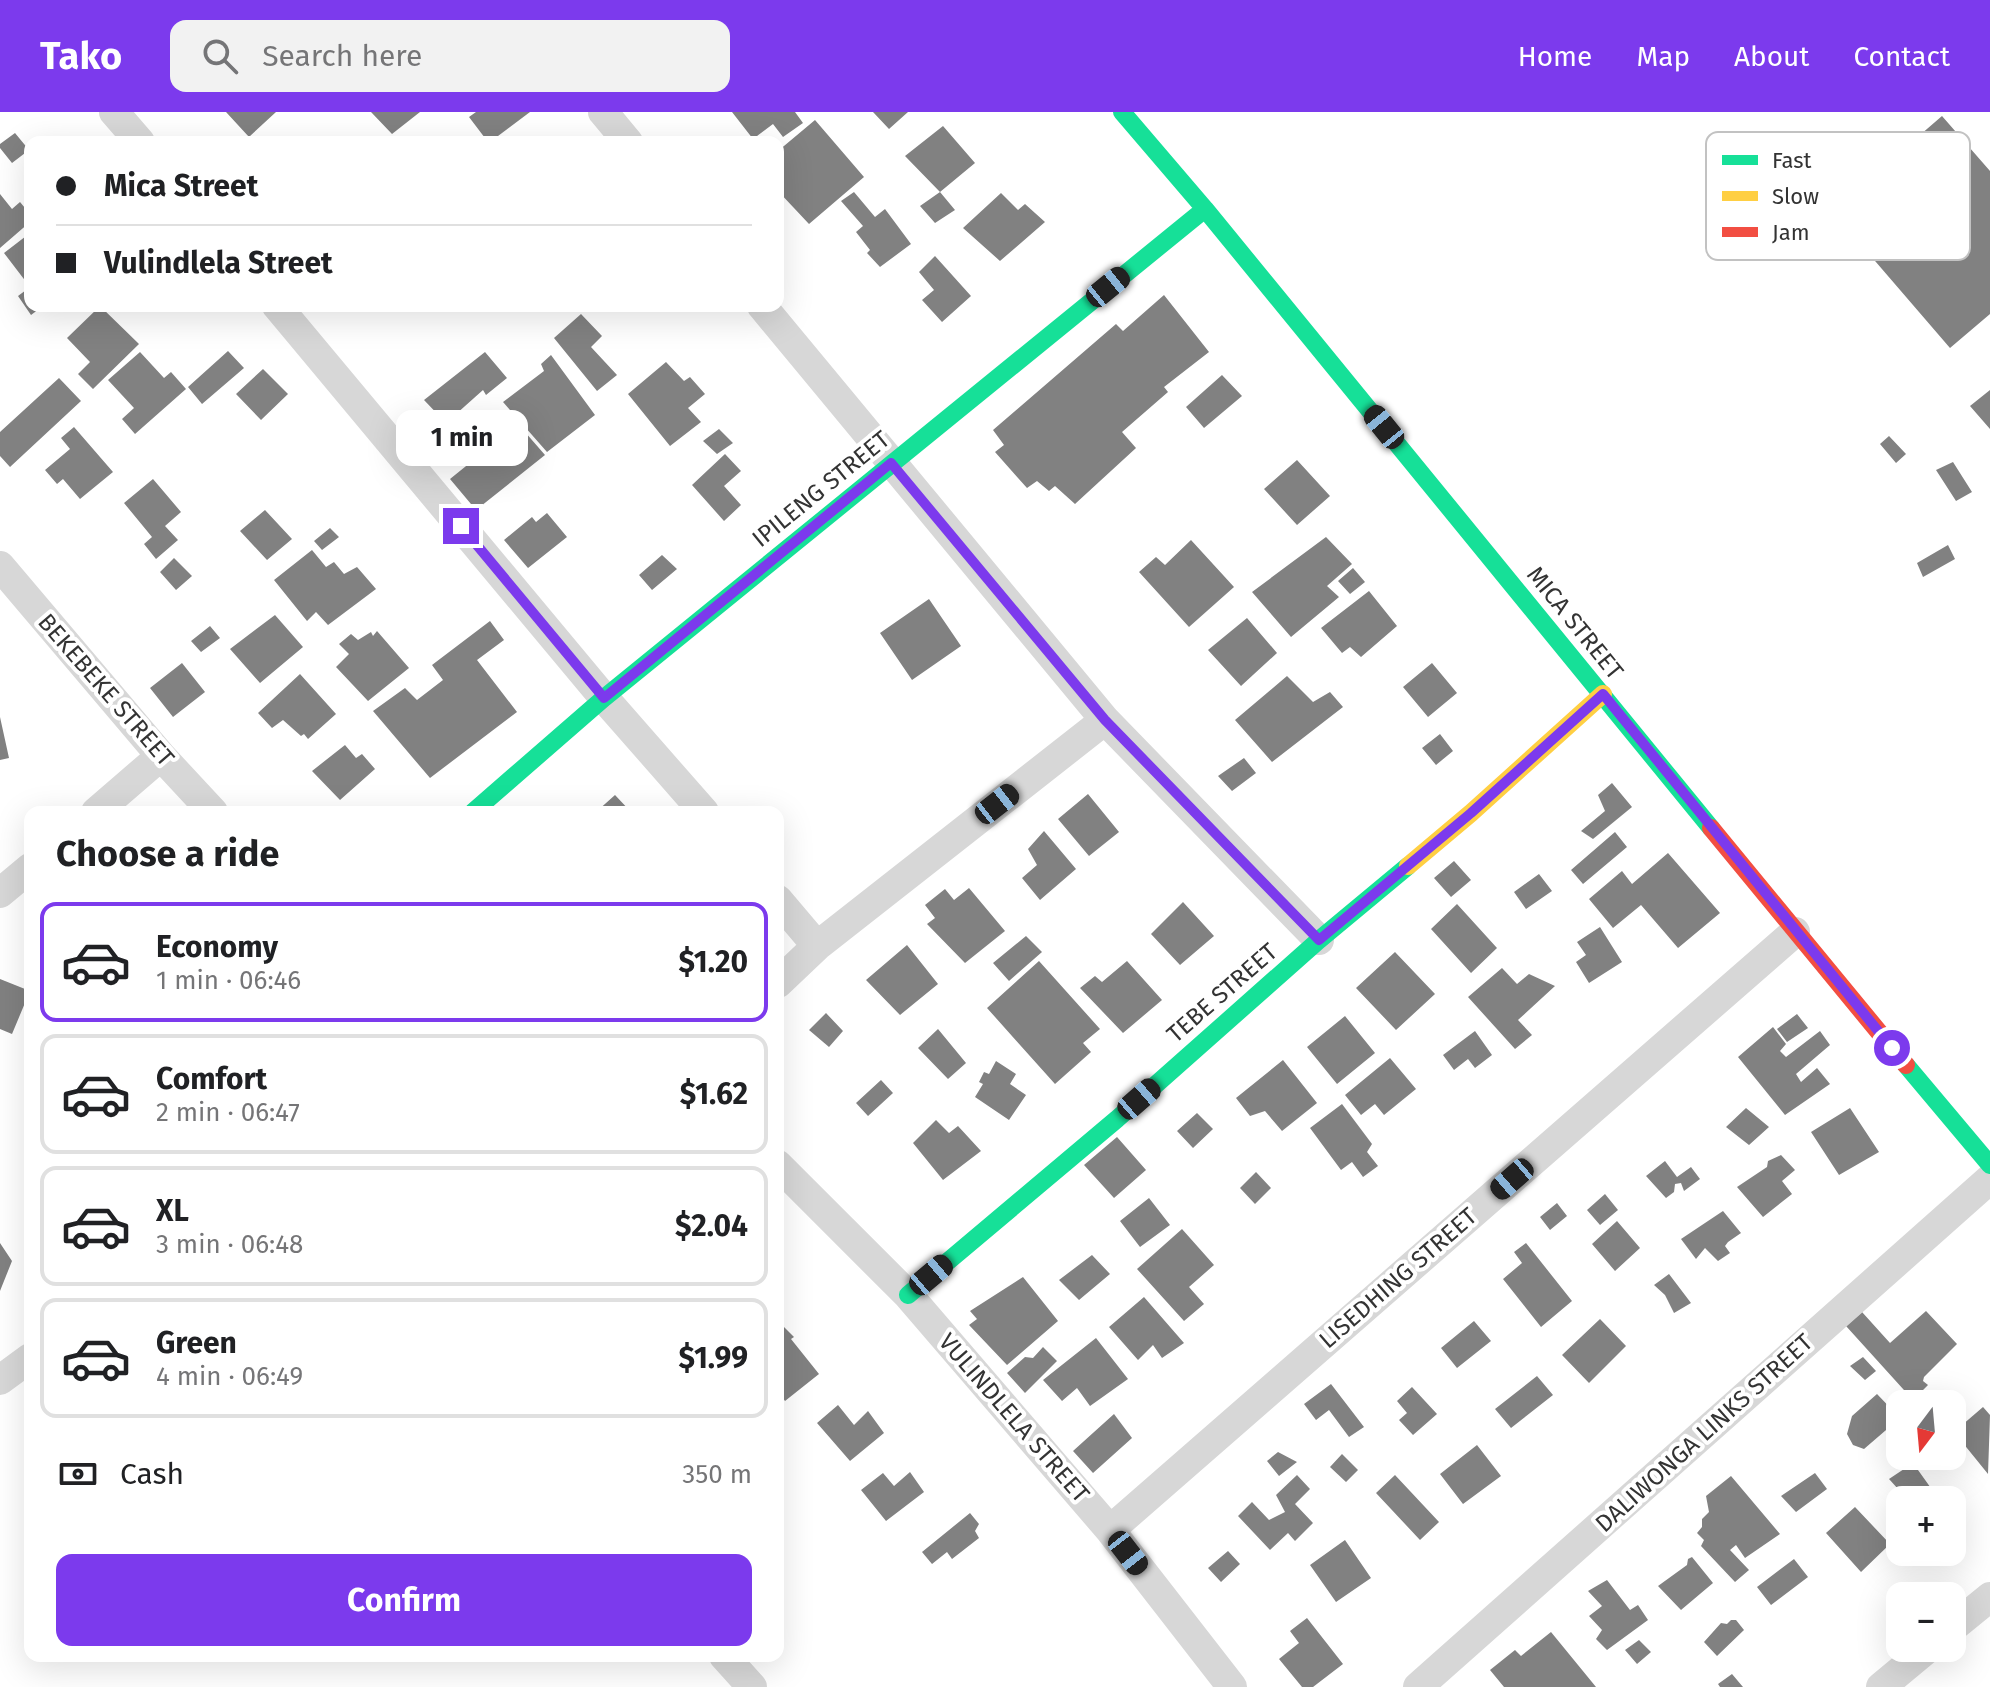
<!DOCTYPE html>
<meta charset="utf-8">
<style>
body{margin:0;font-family:"Fira Sans",sans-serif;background:#f2f2f2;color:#202124;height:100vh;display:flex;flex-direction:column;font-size:30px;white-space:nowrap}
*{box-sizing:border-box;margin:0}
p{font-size:26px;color:#757577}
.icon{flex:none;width:44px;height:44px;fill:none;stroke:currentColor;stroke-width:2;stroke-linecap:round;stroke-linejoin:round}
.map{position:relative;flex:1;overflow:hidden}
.side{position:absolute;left:24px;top:694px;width:760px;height:856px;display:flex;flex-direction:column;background:#fff;border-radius:16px;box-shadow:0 8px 32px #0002}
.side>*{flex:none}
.hud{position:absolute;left:24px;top:24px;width:760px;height:176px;border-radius:16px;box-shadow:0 8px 32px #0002;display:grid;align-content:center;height:176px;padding:0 32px;background:#fff}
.needle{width:52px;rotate:196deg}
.controls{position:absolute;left:1886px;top:1278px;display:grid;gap:16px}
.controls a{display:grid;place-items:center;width:80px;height:80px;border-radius:16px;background:#fff;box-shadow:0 8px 32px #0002;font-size:40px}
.end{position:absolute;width:36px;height:36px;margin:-18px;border:10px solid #7c3aed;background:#fff;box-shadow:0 0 0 4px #fff}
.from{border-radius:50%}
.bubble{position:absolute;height:56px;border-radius:16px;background:#fff;box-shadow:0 8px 32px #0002;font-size:26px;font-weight:700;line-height:56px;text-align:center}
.car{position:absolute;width:24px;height:48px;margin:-24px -12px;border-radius:10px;box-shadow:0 0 6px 2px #0007;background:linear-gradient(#222 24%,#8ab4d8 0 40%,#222 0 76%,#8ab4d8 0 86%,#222 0)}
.hud b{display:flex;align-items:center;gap:28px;height:76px;font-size:30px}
.hud b+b{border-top:2px solid #e0e0e0}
.hud i{width:20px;height:20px;background:#202124}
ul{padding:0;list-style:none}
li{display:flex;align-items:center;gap:24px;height:120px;margin:0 16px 12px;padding:0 16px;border:4px solid #e0e0e0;border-radius:16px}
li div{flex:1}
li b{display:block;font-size:30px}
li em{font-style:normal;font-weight:700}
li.active{border-color:#7c3aed}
li>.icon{width:72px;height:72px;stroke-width:1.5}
h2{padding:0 32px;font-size:36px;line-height:96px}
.pay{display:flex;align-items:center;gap:20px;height:88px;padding:0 32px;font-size:30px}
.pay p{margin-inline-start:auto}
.action{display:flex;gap:16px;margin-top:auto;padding:16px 32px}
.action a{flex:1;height:92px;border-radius:16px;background:#7c3aed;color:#fff;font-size:32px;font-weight:700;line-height:92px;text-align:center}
header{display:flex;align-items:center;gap:48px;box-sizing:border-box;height:112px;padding:0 40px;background:#7c3aed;color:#fff}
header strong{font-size:38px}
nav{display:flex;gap:44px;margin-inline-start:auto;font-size:28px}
.search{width:560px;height:72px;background:#f2f2f2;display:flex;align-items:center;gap:20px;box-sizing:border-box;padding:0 28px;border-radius:16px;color:#757577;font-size:30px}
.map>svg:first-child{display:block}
.building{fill:#818181}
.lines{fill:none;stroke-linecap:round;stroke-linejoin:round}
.street{stroke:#d7d7d7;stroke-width:30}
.fast{stroke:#16e098;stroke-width:18}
.slow{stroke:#ffcf43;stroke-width:18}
.jam{stroke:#f24e42;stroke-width:18}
.route{stroke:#7c3aed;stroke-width:10}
.labels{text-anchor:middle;stroke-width:8;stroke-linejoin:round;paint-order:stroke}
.street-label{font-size:24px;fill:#333;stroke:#fff}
.key{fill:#fff;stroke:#c2c2c2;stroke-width:2}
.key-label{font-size:22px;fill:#333}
</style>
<header>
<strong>Tako</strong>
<div class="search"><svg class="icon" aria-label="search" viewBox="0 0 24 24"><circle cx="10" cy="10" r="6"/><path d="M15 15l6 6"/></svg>Search here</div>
<nav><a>Home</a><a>Map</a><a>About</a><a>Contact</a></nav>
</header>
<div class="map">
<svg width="1990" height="1575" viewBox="0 0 1990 1575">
<rect width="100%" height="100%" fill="#fff"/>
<path class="building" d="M226,0h50l-27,25z
M371,0h49l-28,22z
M476,0h54l-40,30h-2l-19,-25z
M732,0h63l8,11 -20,14 -10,-13 -20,15z
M873,0h35l-19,17z
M1942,4l48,55v143l-40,34 -118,-137z
M815,8l49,57 -55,47 -31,-33v-40z
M943,14l32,37 -35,29 -35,-36z
M15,21l14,17 -17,13 -12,-15v-4z
M854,80l21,25 10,-8 26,35 -31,23 -13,-14 3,-3 -14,-18 7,-6 -22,-25z
M940,80l15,18 -20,13 -15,-17z
M1001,81l17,17 7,-6 20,18 -45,39 -37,-33z
M0,82l12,15 8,-7 10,12v8l-30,26z
M30,121v73h13l-12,9 -13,-19 12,-9 -26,-34z
M935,144l36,40 -29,26 -20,-22 12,-10 -15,-18z
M1164,183l45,57 -45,35 4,5 -46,40 14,16 -61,56 -20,-18 -6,5 -12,-10 -10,7 -32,-36 9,-7 -11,-15 123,-106 7,7z
M100,194l39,38 -46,45 -15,-15 12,-12 -23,-24z
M581,202l21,22 -11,11 26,28 -20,16 -43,-53z
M228,239l16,17 -42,36 -14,-17z
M140,240l24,26 7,-6 15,17 -51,45 -13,-15 12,-11 -26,-28z
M485,240l22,26 -21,17 -3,-5 -37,33 -22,-23z
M551,243l44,60 -48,37 -44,-50 41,-31 -3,-7z
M666,250l18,19 6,-4 15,17 -17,14 13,14 -31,24 -42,-52z
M263,257l25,25 -27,26 -25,-26z
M1222,263l20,21 -38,32 -18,-21z
M59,266l22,23 -71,66 -10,-11v-24z
M1990,278v39l-20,-23z
M518,312l27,31 -69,55 -26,-31z
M74,315l39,45 -33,27 -17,-20 -6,5 -12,-14 25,-21 -9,-11z
M719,317l14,14 -16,11 -14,-13z
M1889,324l17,18 -10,9 -16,-19z
M725,342l16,17 -17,15 17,19 -17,16 -32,-36z
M1297,348l33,36 -33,29 -33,-36z
M1953,350l19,30 -16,9 -20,-31z
M153,367l28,33 -16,14 13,14 -22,19 -12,-15 8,-7 -28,-34z
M265,398l27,29 -25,21 -27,-29z
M547,401l20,24 -39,31 -24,-28 28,-23 4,5z
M330,416l9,9 -17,13 -8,-9z
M1326,425l26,27 -25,22 12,11 -48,40 -39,-45z
M1191,428l43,47 -45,40 -50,-55 17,-15 9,8z
M1948,433l7,14 -32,18 -6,-14z
M312,438l14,17 8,-5 10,12 13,-7 19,22 -48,36 -12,-13 -9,9 -33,-41z
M662,443l15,14 -25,21 -13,-15z
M174,446l18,18 -16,14 -16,-18z
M1353,456l12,14 -15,12 -12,-13z
M1369,479l28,35 -36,31 -11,-10 -8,6 -21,-25z
M929,487l32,47 -49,34 -32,-47z
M275,503l28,32 -43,36 -30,-34z
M1247,506l30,35 -36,33 -33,-36z
M490,509l14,19 -27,20 40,52 -87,66 -57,-67 32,-23 12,12 26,-20 -11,-15z
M210,514l10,12 -19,14 -10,-11z
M377,519l32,37 -41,33 -32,-34 13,-13 -10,-10 12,-10 7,6 13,-8 2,4z
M182,551l23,29 -32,25 -23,-29z
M1432,551l25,30 -29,24 -25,-30z
M300,562l36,40 -28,25 -4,-5 -3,2 -18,-16 -11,8 -14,-15z
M1287,564l26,26 17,-10 13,15 -71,55 -37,-42z
M0,605l9,41 -9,2z
M1440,622l13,17 -17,14 -14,-17z
M345,633l11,13 6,-4 13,15 -35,31 -28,-29z
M1244,646l12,15 -24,18 -14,-15z
M1612,671l20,24 -39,32 -12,-8 24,-20 -7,-16z
M1088,682l31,38 -30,24 -31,-37z
M615,683l16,17h-35z
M1044,719l32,38 -36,31 -18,-22 15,-13 -9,-16z
M1615,720l12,15 -44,37 -12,-14z
M1668,741l52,60 -42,35 -37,-43 -28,23 -24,-29 33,-28 10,13z
M1454,749l17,19 -20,17 -17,-19z
M1539,762l13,17 -26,18 -12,-17z
M969,776l36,43 -40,32 -38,-39 8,-6 -10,-13 20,-16 9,11z
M1183,790l31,34 -34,29 -29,-31z
M1457,792l40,44 -26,25 -40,-44z
M1600,815l22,35 -33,21 -13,-21 10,-7 -9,-13z
M1026,824l16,16 -33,29 -16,-18z
M907,833l31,39 -38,31 -34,-35z
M1395,840l40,42 -39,36 -40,-42z
M1039,849l61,68 -17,14 8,9 -36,32 -68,-76z
M1127,849l35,39 -39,33 -43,-45 15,-12 7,6z
M1502,856l15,16 12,-10 26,12 -37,34 14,15 -17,14 -47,-52z
M0,867l30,12 -18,43 -12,-5z
M826,901l17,18 -14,16 -20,-17z
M1797,902l11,14 -21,14 -10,-13z
M1345,904l30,37 -38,31 -30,-37z
M1773,915l13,17 -6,7 6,6 34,-26 10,14 -34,29 5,8 16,-14 13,16 -45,31 -47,-58z
M938,917l28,34 -18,16 -30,-31z
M1475,919l17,24 -17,13 -7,-9 -14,11 -11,-15z
M1390,946l26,31 -32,26 -9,-11 -14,11 -16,-20z
M1283,948l34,43 -35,28 -17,-20 -15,5 -14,-18z
M996,949l20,13 -6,10 16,11 -17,25 -34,-23 8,-13 -4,-2 5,-10 5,2z
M881,968l12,13 -25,23 -12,-13z
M1342,992l30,40 -5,8 11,14 -15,11 -11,-15 -11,8 -31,-42z
M1746,996l23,19 -20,18 -23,-18z
M1850,996l29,44 -40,23 -28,-43z
M1197,1001l16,16 -20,19 -16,-17z
M936,1008l13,13 9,-7 23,25 -38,29 -30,-37z
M1117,1025l29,33 -32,28 -30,-33z
M1781,1043l14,15 -13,11 10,13 -29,23 -26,-30 30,-20 1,-6z
M1665,1049l12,16 14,-10 9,12 -16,12 -3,-8 -6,1 -1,8 -8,6 -20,-22z
M1256,1060l15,16 -16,16 -15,-16z
M1605,1082l13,16 -18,15 -13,-15z
M1149,1086l21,27 -30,22 -20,-26z
M1557,1091l10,13 -17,14 -10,-13z
M1723,1099l18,22 -13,9 -3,4 5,7 -12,8 -13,-13 -9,11 -15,-20z
M1617,1109l23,27 -25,23 -23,-27z
M1182,1117l32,36 -25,22 15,17 -20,17 -47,-52z
M0,1131l12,18 -12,30z
M1526,1131l46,58 -31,26 -38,-48 19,-16 -8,-11z
M1092,1143l18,19 -31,26 -20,-20z
M1669,1162l22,29 -17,10 -9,-18 -11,-10z
M1023,1165l35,44 -51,44 -38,-40 8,-6 -7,-8z
M1144,1185l40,46 -22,15 -9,-13 -15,15 -29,-33z
M1926,1199l31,33 -33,33 -1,4 5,4 -15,15 -67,-74 16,-14 28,31z
M1600,1207l26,27 -37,37 -27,-28z
M778,1209l16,16 -3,2 28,35 -34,27 -7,-9z
M1474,1209l17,20 -34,27 -16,-20z
M1096,1226l32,41 -38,27 -13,-18 -15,13 -19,-21z
M1043,1235l14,14 -32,32 -18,-20 18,-16 8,1z
M1863,1245l13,14 -11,9 -15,-14z
M1537,1264l16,19 -42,33 -16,-19z
M1331,1272l33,43 -15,10 -20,-27 -13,10 -12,-16z
M1412,1275l25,27 -24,21 -14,-15 8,-7 -10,-12z
M1877,1282l23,24 -36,31 -11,-4 -6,-11 5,-18z
M838,1293l16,20 14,-14 16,22 -34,28 -33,-38z
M1983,1295l7,8 -2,59 -34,-42z
M1114,1302l18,24 -39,35 -20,-22z
M1477,1333l24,31 -38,28 -23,-30z
M1278,1340l19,10 -18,14 -12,-15z
M1342,1342l16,16 -12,12 -16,-15z
M1913,1351l20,28 -12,9h-17l-6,-2 1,-8 -10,-11z
M910,1360l14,20 -38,29 -25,-31 22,-17 11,13z
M1815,1361l12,16 -31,23 -15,-16z
M1297,1363l13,14 -15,15 18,19 -18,18 -7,-8 -18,17 -32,-34 14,-14 17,18 16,-8 -9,-17z
M1395,1363l44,47 -19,18 -44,-47z
M1731,1364l49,58 -35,24 -9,-13 -6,5 19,20 -14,12 -34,-36 3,-6 -7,-7 5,-6v-8l7,-7 -3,-16z
M1855,1395l35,37 -29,28 -35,-39z
M970,1401l9,11 -4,7 4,7 -27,21 -5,-7 -15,12 -10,-12z
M1345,1428l26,38 -35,24 -26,-37z
M1228,1439l12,13 -19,18 -13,-14z
M1692,1445l21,26 -32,27 -23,-24 29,-21 1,-6z
M1794,1447l14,18 -37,28 -14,-18z
M1607,1468l23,30 8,-5 10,15 -41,30 -11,-11 6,-9 -13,-14 13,-10 -14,-15z
M1307,1506l36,46 -30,23h-11l-23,-28 20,-16 -9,-12z
M1731,1508h5l8,10 -27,26 -13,-14 17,-19 6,1z
M1551,1520l45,55h-92l-14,-17 25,-20 6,6z
M1639,1528l12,12 -14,12 -12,-14z
M1732,1562l11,13h-23l-2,-3z"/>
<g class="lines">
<path class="street" d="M114,0l26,30
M603,0l25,30
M277,194l327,392 100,114
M762,194l343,414 214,220
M0,454l161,190 52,56
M96,700l65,-56
M0,781l30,-25
M778,788l39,46 -39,37
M817,834l288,-226
M778,1053l130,130 202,235 122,157
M0,1268l30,-22
M1110,1418l685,-598
M1952,1516l38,-31
M724,1544l28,31
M1418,1575l572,-508
M1881,1575l47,-39"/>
<path class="fast" d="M1122,0l83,97 506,619
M473,700l131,-114 601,-489
M1906,953l84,100
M908,1183l209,-176 202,-179 89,-74"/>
<path class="slow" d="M1408,754l63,-53 132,-119"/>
<path class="jam" d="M1711,716l195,237"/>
</g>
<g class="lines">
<path class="route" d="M461,414l143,172 287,-235 214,257 214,220 152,-127 132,-119 289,354"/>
</g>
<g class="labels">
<g class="street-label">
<text transform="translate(821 377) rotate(-39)" y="8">IPILENG STREET</text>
<text transform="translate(1575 511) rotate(51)" y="8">MICA STREET</text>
<text transform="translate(106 578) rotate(49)" y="8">BEKEBEKE STREET</text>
<text transform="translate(1222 881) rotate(-41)" y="8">TEBE STREET</text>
<text transform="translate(1398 1166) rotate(-41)" y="8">LISEDHING STREET</text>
<text transform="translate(1014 1306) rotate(49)" y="8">VULINDLELA STREET</text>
<text transform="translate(1704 1321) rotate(-42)" y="8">DALIWONGA LINKS STREET</text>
</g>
</g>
<rect x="1706" y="20" width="264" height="128" rx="12" class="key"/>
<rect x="1722" y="43" width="36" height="10" fill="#16e098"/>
<rect x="1722" y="79" width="36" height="10" fill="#ffcf43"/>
<rect x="1722" y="115" width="36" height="10" fill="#f24e42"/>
<g class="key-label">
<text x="1772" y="56">Fast</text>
<text x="1772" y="92">Slow</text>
<text x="1772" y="128">Jam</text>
</g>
</svg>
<div class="controls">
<a><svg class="needle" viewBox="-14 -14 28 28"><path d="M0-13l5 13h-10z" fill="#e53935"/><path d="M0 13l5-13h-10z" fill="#757577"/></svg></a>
<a>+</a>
<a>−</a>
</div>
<i class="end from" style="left:1892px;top:936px"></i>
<i class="end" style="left:461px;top:414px"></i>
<div class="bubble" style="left:396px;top:298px;width:132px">1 min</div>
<i class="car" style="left:1108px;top:175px;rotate:51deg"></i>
<i class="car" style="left:1384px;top:315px;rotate:321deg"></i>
<i class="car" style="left:997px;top:692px;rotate:52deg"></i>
<i class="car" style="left:1139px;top:987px;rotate:49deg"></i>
<i class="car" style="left:1512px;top:1067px;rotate:229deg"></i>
<i class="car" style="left:931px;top:1163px;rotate:50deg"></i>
<i class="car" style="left:1128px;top:1441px;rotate:142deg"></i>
<div class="hud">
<b><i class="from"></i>Mica Street</b>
<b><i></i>Vulindlela Street</b>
</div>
<section class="side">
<h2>Choose a ride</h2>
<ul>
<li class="active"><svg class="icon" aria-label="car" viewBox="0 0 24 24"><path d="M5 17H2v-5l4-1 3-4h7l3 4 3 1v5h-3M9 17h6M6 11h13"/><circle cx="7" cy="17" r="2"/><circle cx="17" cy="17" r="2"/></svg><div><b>Economy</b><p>1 min · 06:46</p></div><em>$1.20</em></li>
<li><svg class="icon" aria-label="car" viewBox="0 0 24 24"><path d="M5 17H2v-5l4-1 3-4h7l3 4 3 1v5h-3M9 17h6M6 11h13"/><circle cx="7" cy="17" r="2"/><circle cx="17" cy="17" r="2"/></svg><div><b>Comfort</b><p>2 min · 06:47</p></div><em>$1.62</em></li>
<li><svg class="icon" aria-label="car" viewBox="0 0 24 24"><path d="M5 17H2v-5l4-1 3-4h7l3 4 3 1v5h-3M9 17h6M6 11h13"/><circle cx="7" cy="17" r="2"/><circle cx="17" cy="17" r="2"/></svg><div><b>XL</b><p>3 min · 06:48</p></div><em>$2.04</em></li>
<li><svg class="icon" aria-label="car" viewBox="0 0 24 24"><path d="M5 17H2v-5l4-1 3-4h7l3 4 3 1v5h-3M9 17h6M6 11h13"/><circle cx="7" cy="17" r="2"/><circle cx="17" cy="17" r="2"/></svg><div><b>Green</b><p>4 min · 06:49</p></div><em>$1.99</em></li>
</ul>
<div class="pay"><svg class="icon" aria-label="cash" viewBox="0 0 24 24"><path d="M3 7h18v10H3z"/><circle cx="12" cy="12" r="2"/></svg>Cash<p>350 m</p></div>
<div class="action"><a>Confirm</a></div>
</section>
</div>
